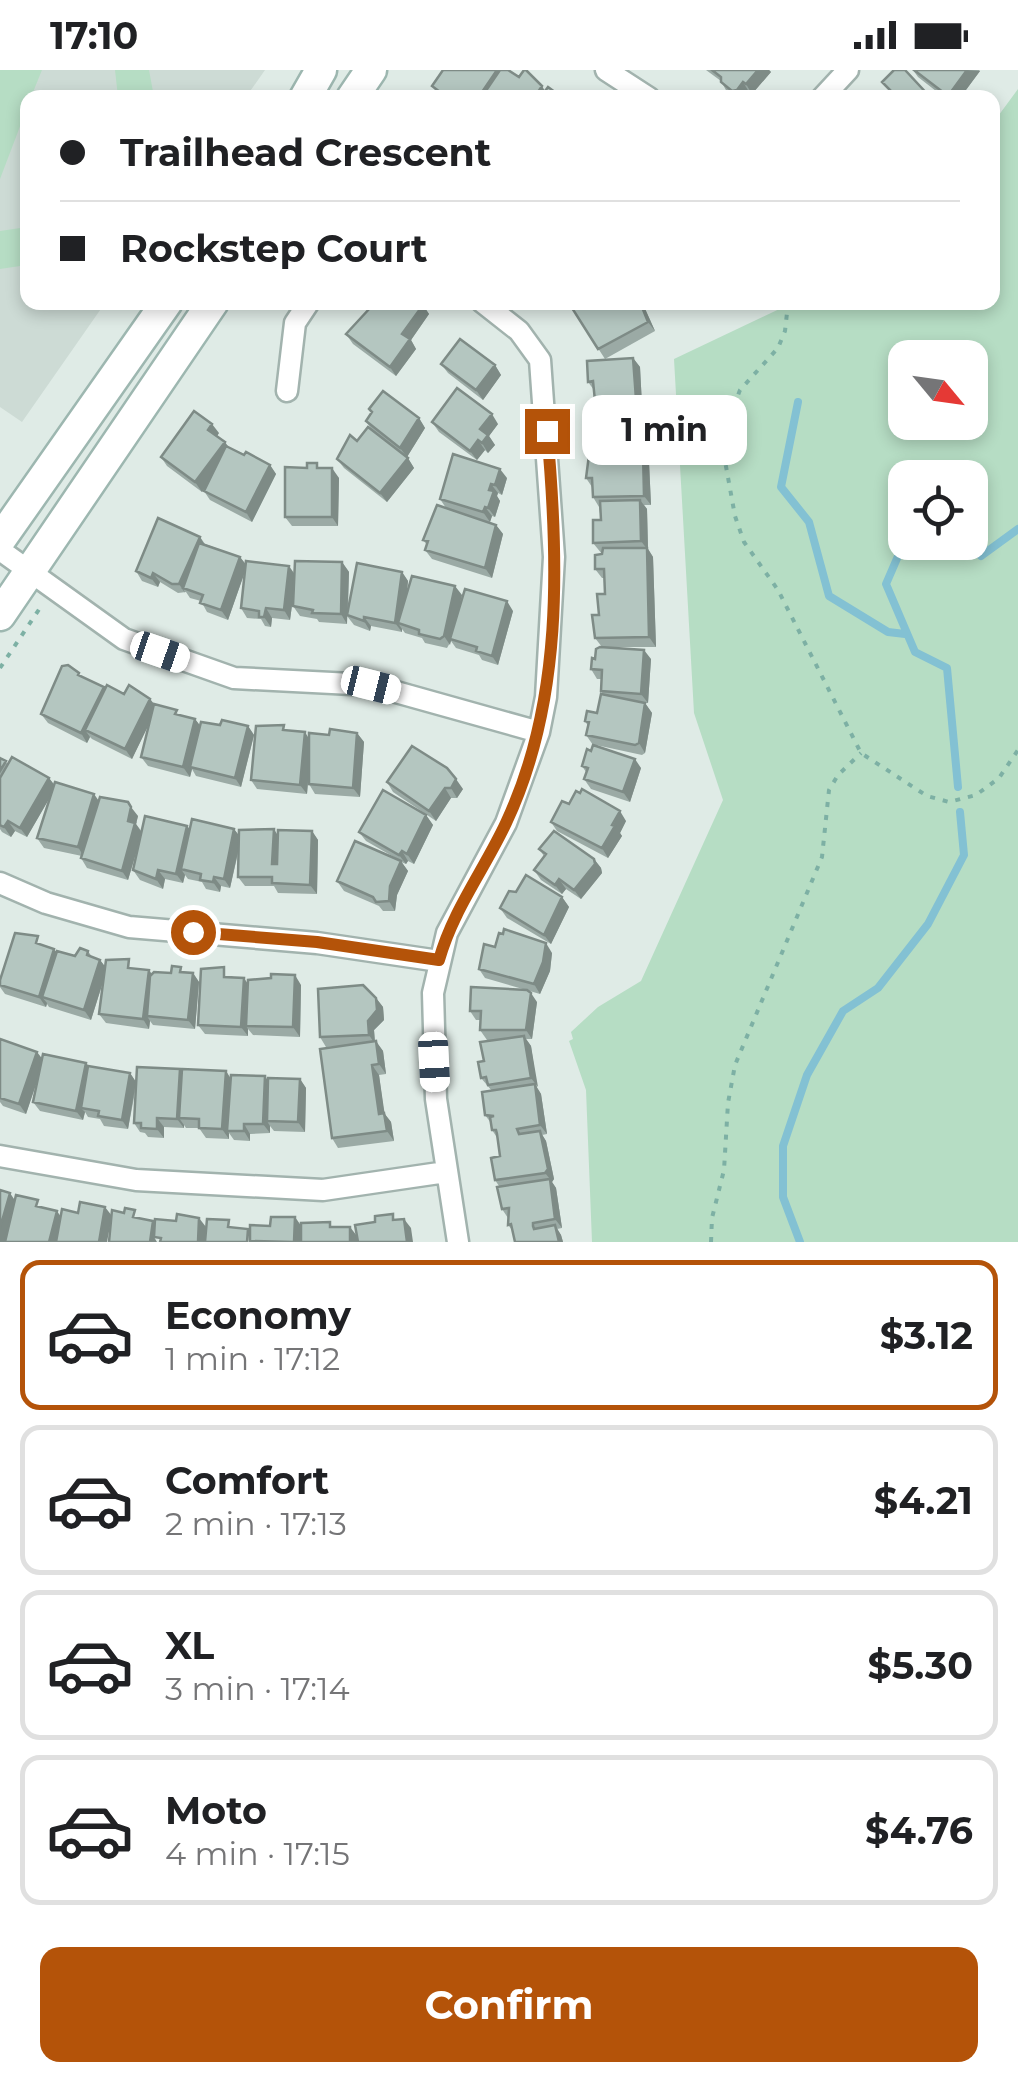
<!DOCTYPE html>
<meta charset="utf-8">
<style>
body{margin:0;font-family:Montserrat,sans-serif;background:#f6f6f6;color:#202124;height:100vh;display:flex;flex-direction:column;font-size:38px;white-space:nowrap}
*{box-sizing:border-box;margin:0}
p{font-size:32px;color:#757577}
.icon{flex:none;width:55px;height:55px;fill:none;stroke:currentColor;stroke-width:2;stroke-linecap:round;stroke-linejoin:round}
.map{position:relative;height:1172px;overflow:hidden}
.drawer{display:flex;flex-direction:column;background:#fff;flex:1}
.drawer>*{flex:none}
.guide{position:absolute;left:20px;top:20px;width:980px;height:220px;border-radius:20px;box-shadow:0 5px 15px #0003;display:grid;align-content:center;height:220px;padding:0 40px;background:#fff}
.needle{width:65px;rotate:119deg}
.buttons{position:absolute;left:888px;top:270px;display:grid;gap:20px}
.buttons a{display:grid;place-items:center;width:100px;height:100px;border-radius:20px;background:#fff;box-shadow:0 5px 15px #0003;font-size:50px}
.end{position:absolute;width:45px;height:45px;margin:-22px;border:12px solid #b45309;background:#fff;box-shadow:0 0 0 5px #fff}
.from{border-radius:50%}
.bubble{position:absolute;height:70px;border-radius:20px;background:#fff;box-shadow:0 5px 15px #0003;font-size:32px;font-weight:700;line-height:70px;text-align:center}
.car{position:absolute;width:30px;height:60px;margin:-30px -15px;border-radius:12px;box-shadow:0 0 8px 2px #0007;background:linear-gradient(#fff 24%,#345 0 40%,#fff 0 76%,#345 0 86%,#fff 0)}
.guide b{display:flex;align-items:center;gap:35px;height:95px;font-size:38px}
.guide b+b{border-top:2px solid #e0e0e0}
.guide i{width:25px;height:25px;background:#202124}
ul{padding:18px 0 0;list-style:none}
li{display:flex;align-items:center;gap:30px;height:150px;margin:0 20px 15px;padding:0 20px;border:5px solid #e0e0e0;border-radius:20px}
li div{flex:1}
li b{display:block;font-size:38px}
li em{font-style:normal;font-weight:700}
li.on{border-color:#b45309}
li>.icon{width:90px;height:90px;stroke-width:1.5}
.action{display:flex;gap:20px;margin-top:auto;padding:20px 40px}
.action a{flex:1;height:115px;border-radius:20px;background:#b45309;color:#fff;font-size:40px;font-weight:700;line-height:115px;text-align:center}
.status{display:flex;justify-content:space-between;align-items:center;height:70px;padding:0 50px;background:#fff;direction:ltr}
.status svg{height:28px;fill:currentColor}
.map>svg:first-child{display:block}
.built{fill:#cddbd5}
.green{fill:#b6ddc4;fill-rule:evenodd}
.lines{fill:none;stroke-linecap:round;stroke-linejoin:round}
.stream{stroke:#83c1d3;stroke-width:8}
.street-casing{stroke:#a2b3ae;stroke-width:25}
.secondary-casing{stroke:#9db7b0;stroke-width:35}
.path{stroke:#7db0a4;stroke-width:4;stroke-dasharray:5 8;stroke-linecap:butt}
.street{stroke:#fff;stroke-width:20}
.secondary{stroke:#fff;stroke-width:30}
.wall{fill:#9baaa5}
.shaded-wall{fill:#7e8b86}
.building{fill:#b4c6c0;stroke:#7e8b86;stroke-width:2.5}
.route{stroke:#b45309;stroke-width:12}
</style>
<div class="status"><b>17:10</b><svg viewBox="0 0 49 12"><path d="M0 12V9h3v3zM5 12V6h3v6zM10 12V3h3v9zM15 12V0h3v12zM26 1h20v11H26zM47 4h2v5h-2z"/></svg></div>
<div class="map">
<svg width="1018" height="1172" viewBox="0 0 1018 1172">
<rect width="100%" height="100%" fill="#dfebe6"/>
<path class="built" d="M0,0h265l-19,27 -218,1v204l77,1 -83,119 -22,-15z"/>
<path class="green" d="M0,0h42l-11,27 -3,1 -1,10 -27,71z
M115,0h34l5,27h-36z
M1018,19v1153h-426l-6,-152 -17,-49 4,-2 -2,-7 27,-25 43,-26 82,-181 -29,-87 -20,-354 118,-56 200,-1 1,-179zM905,288h65v64h-65zM905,408h65v64h-65z
M27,157v38l-27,4v-38z"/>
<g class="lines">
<path class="stream" d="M798,332l-17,85 28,35 20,74 59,36 17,2
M905,470l-19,44 29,68 32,16 11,119
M970,472l11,14 37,-27
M800,1172l-17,-45v-51l24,-71 36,-64 35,-23 50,-64 36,-69 -4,-43"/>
<g class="street-casing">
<path id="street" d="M606,0l43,28
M822,28l26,-28
M287,321l8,-68 14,-21
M0,480l124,89 110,39 137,7 168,47
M0,813l46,20 83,24 188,16 122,18
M0,1086l136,24 187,10 123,-18
M458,1172l-22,-143 -3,-106 14,-60 59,-110 33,-91 7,-35 8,-140 -14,-197 -21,-29 -37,-29"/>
</g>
<g class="secondary-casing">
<path id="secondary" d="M305,28l16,-28
M352,28l19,-28
M0,470l167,-238
M0,545l213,-313"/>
</g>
<path class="path" d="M785,232l2,11 -2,18 -7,17 -38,42 -13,34 -2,37 10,55 9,26 34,48 83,163 66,43 22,6 27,-7 23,-17 19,-28
M0,598l42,-63
M711,1172l1,-24 12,-48 4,-67 7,-38 87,-208 7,-67 9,-15 23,-22"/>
<use href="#street" class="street"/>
<use href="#secondary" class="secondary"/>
</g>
<path class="wall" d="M706,0h63l2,2 -19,22 -3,-2 -4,6h-10l-8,-6 -6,-11z
M913,0h66l1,1 -20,27h-15l-27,-21z
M519,7l26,14 18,7h-122l-9,-12z
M362,232l61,3 6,9 -18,26 5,9 -20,27 -43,-32 -7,-10 22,-24z
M576,232h66l13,29 -50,28 -33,-51 6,-3z
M633,288l7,9 2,38 5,7 2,44h-4l4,6 2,43h-7l3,4 1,40 5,8 3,90h-48l43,12 -3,44h-3l7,10 -7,40 -3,2 -46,-10 45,23 -11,34 -39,-13 -7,-10 2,-7 -4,-6 11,-21 -7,-10 2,-9 -3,-5 12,-8 6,-19 -2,-3 1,-12h-5l-6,-10 11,-22 -7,-9 4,-23 6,-21 -1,-16h-2l-7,-9 7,-15 -9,-11 8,-23 -2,-13 -6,-10 -1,-10 -6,-9 8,-23 -4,-6 7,-45 -2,-3 -1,-11 -6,-8z
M441,294l54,1 6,10 -18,25 -35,-27z
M369,339l50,9 6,10 -18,29 7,11 -27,34 -43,-34 -7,-9 34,-30 -5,-8 6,-8z
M432,352l66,2 -9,12 6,9 -7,8 -3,-3 -8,10 -38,-28z
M219,363l-2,3 11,11 42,18 6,9 -24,48 -42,-22 -6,-9 2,-5 -4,6 -35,-26 -6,-9z
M321,398l18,10 -1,48h-46l-7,-9z
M507,408l-5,17 -4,-2 -1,3 3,5 -5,16 -3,-1 -2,6 6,3 7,9 -11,44 -60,-19 -7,-9 2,-5 -4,-5 23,-32 -6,-9z
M200,467l5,7 35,13 6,8 48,9 48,-12 7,10 -1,40 54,-40 6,9 -1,11 55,3 -4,18 55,-2 -15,54 -16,-5 -3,-5 -23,-7 -5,-7 -4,7 -22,-5 -3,-5 -17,-5 -3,-4v3l-31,-6 -1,5 -16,-6 -7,-9v8l-28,-2 -2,-3 -17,-3 -7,-10 1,-16 -4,30 -18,-2 -1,9 -6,-1 -4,-7 -14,-1 -6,-10 4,-37 -17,49 -21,-8 -6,-11 -11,-3 -4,-6 -8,1 -18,-11 -2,5 -16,-6 -6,-10z
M83,607l23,12 44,10 4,5 27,11 14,4 5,7h48l6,9 -13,52 -45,-11 -4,-7 -2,8 -42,-11 -7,-9 8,-34 -17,36 -40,-20 -2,-2 -3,6 -39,-20 -7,-9z
M287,661l22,7 48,-5 7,9 -4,55 -45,-3 -6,-10v-13l-2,23 -50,-5 -6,-9z
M0,688l8,6 41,14 5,7 84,31 -2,8 6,8 45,-6 3,3h44l5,7 39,-1 34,-4 6,9 -1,54 -39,-1 -4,-7h-29l-7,-9 1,-28 -9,39 -9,-2 -1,6 -14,-3 -4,-7 -14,-3 -3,-4 -2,8 -18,-4 -2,10 -23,-9 -7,-10 7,-30 -12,40 -41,-12 -6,-10 1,-2 -38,-8 -7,-10 13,-41 -23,40 -12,-6 -4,6 -9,-5 -2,-3z
M387,712l76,7 -6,9h-6l-15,23 -43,-29z
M569,734l57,17 -6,12 2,3 -14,22 -51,-27 -6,-9z
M426,745l7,10 -19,39 -6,-3 -2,3 -5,-2 7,9 -11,24 -2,16h-12l-4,-5 -35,-15 -7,-10 62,-21 -33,-19 -7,-9z
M539,779l55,10 7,9 1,5 -21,26 -15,-10 -4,5 -21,-14 -7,-10 10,-14z
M562,827l7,10 -18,37 -44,-26 -7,-10z
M44,876l13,6 18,4 13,-5 4,6 8,3 5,7 31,2 16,5 41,-1 6,9 -4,47 -42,-4 -3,-4 -1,8 -43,-6 -7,-9 5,-35 -13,41 -42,-13 -2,-3 -1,3 -41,-13 -5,-7v-7z
M495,877l57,6 -2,18 -10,23 -55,-16 -6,-9z
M231,906l16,7 54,2 -1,52 -47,-2 -5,-6v7l-43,-2 -7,-9z
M376,928l7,9 1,13 -10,10 1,11 8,10 3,23 -7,1 5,38 7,9 3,19 -56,7 -6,-10 11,-92 -17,1 -6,-10z
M537,932l-5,37h-6l5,7 6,42 4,6 6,40 -5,1 4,6 8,38 -2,3 4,6 6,40 -5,1 4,6 2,7h-48l-2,-11 -5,-6v-7l-6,-9 -3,-23 -4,-6 5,-24 -2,-17 -6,-9 -1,-7 -6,-8 7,-24 -11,-13 3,-17 15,-21h-12l-7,-10 1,-10h-5l-6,-9z
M0,969l42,19 88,15 6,9 44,-13 2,3 44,-1 5,8 34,-3 3,6 32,-3 6,9 -1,44 -31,-1 -4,-5v7l-20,1v7l-16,-1 -5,-7v6l-23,-1 -7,-10h-13l-2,-3v3l-20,-1v11l-16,-1 -3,-4 -5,-1 -6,-9 2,-36 -8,42 -24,-3 -4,-7 -12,-2 -3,-5 -2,8 -43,-9 -7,-9 4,-21 -11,33 -23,-8 -3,-4z"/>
<path class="shaded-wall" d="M758,0h11l2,2 -19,22 -6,-10z
M967,0l13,1 -20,27h-11l-1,-2z
M743,12l6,10 -4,6h-2l-6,-8z
M542,16l6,10 -1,2h-13z
M640,232h2l13,29 -7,-9z
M423,235l6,9 -18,26 5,9 -20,27 -6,-9 12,-33z
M633,288l7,9 2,38 5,7 2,44 -7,-9 -1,-41 -5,-7z
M495,295l6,10 -18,25 -7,-10z
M492,344l6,10 -9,12 6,9 -7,8 -6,-10 -2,-14z
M419,348l6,10 -18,29 -7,-9z
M212,354l7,9 -4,6 -7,-9z
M478,370l7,10 -8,10 -7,-9z
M225,372l7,10 -30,40 -7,-10z
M643,383l6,9 2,43 -7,-9z
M408,388l6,10 -27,34 -7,-9z
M270,395l6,9 -24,48 -6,-10z
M332,398l7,10 -1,48 -6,-9z
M500,399l7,9 -5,17 -7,-10z
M491,414l7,9 -1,3 3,5 -5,16 -7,-9 1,-18z
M640,430l7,9 1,40 5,8 3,90 -7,-10 -2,-88 -6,-8z
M485,437l7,9 -2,6 -7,-10z
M496,455l7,9 -11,44 -7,-10z
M200,467l6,10 -23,41 2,5 -6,-9z
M240,487l7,9 -19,54 -7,-10z
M342,492l7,10 -2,52 -6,-10z
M289,496l7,10 -6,44 -6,-10z
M402,502l6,9 -5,44 -5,-2 4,6v3l-7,-9z
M153,503l7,9 -2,5 -7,-9z
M455,516l7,9 -12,50 -6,-9z
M507,531l6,10 -15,54 -6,-9z
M266,538l6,10 -1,9 -7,-10z
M364,547l7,9 -1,5 -6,-10z
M644,580l7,9 -3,44 -7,-9z
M104,617l7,10 -26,33 5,7 -3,6 -6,-10z
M150,629l7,9 -25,51 -7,-10z
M645,633l7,10 -7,40 -6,-10z
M195,649l7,9 -12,39 2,2 -2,8 -7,-10z
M248,656l6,9 -13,52 -6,-9z
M305,662l6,10 -4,52 -7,-9z
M357,663l7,9 -4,55 -7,-9z
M635,689l6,9 -11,34 -7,-10z
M49,708l7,9 -29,50 -7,-9z
M456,709l7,10 -6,9 -6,-10z
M445,718l6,10 -15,23 -7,-10z
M94,724l7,10 -17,53 -6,-10z
M131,737l7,9 -2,8 6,9 -14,47 -6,-9 6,-50z
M620,741l6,10 -6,12 2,3 -14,22 -6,-10z
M426,745l7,10 -19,39 -7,-10z
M8,751l7,10 -4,6 -7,-10z
M187,756l7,9 -13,34 4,6 -2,8 -7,-9z
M234,759l7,9 -11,50 -6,-9z
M274,759l6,10 -1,34 -7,-9z
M312,761l6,9 -1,54 -7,-9z
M402,781l6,10 -2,3 -7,-9z
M594,789l7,9 1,5 -21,26 -7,-9z
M401,791l7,10 -11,24 -2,16 -6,-10 1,-15z
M158,800l7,9 -2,10 -7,-10z
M214,807l7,9 -1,6 -7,-10z
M559,809l7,10 -4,5 -7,-9z
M562,827l7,10 -18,37 -7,-9z
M546,873l6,10 -2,18 -10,23 -6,-10z
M54,879l7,9 -19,39 5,6 -1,4 -7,-10z
M100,890l7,9 -16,51 -7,-10z
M149,900l7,10 -9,36 3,5 -1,8 -6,-10z
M193,903l6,9 -4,47 -7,-9z
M295,905l6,10 -1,52 -7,-10z
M244,908l6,9 -4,39 2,3v7l-7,-9z
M531,923l6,9 -5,37 -6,-9z
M376,928l7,9 1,13 -10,10 1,14 -6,-9 -1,-14z
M524,966l7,10 7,41 -7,-9z
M376,971l7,10 3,23 -7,-10z
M37,982l7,9 -18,53 -7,-10z
M86,993l7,9 -12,36 4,4 -2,8 -7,-9z
M372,995l7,10 7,48 -7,-9z
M180,999l6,10 -7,39 5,7v3l-7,-9z
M226,1001l6,10 -5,50 2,2v6l-7,-10z
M130,1003l6,9 -8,47 -6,-9z
M265,1006l6,10 -4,35 3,5v7l-7,-9z
M300,1009l6,9 -1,44 -7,-10z
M535,1014l6,10 6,40 -7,-9z
M384,1043l7,9 3,19 -7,-10z
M157,1048l7,9v11l-7,-9z
M244,1054l6,10v7l-6,-10z
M540,1061l6,10 8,38 -2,3 4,6 6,40 -7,-9 -5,-40 -5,-6z
M10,1123l6,9 -11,40h-5v-14z
M105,1137l7,9 -5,26h-8z
M57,1141l6,9 -5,22h-9z
M295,1147l7,10 -1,15h-7z
M199,1148l7,9 -1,15h-7z
M404,1149l7,9 2,14h-6z
M153,1151l7,9 -6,7 3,5h-7z
M555,1155l6,10 2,7h-4z
M350,1157l7,9v6h-7z"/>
<path class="building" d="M443,0h54l-19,28h-30l-16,-12z
M500,0h8l11,7 5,-7h2l16,16 -8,12h-53z
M712,0h46l-12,14 -3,-2 -6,8 -5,1 -11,-9v-5z
M894,0h11l26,28h-47l7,-7 -9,-9z
M914,0h53l-19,26z
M548,17l15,11h-23z
M362,232h58l3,3 -21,29 8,5 -20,28 -44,-33 24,-26z
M582,232h58l8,20 -50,27 -26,-41z
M460,269l35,26 -19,25 -35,-26z
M633,288l3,41 -41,2 -2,-20 -5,1 -1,-21z
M457,318l35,26 -12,15 8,6 -6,8 -4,-3 -8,11 -38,-29z
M383,321l36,27 -19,30 -34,-27 6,-9 -3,-3z
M641,333l1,44 -52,2 -1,-26h6v-18z
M194,341l18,13 -4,6 17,12 -30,40 -34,-25z
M368,357l40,31 -28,35 -43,-34 13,-24 7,6z
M226,376l18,9 2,-3 24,13 -24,47 -42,-21z
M643,383l1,43 -51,1 -1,-19h-6l3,-23z
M453,384l47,15 -5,16 -4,-1 -2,6 5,1 -6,17 -3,-1 -2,5 -43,-13z
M307,393h10v5h15v49h-47v-50l22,1z
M640,430l1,41 -48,2v-23h8l-1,-19z
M437,435l59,20 -11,43 -60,-18 3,-9 -5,-1z
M158,448l42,19 -21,47h-7l-19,-11 -2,5 -15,-7z
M199,473l41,14 -19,53 -21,-7 3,-8 -20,-7z
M603,478h44l2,89 -54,1 -3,-23h7l-2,-21h8l-1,-25h-9v-14l7,-1z
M246,491l43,5 -5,44 -18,-2 -2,9h-5v-6l-18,-3z
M295,491l47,1 -1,52 -29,-1 1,-3 -20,-4z
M357,493l45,9 -7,51 -31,-6v4l-17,-6z
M412,506l43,10 -11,50 -4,3 -21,-5v-4l-21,-7z
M465,519l42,12 -15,55 -16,-5 1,-4 -27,-8z
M600,577l44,3 -3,44 -40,-3 1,-21 -11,-1 1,-11 3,1 1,-10z
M68,595l11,8 -1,2 26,12 -23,46 -40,-19 21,-48z
M107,615l17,9 5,-9 21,14 -25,50 -40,-19z
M601,624l44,9 -6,40 -4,2 -49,-10 3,-13 -4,-1 2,-10 10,2z
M154,634l23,6 -2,4 20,5 -12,48 -42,-10z
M222,650l26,6 -13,52 -45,-11 11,-45 19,3z
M284,655l-1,5 22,2 -5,53 -49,-5 5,-54z
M330,659l27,4 -4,55 -44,-4v-51l20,2z
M593,675l42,14 -12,33 -39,-13 4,-11 -6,-2 5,-17 4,2z
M412,676l35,22 9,11 -5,9h-6l-16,23 -42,-29z
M12,687l37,21 -29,50 -12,-7 -4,6 -4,-2v-47z
M0,688l6,3 -6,10z
M55,712l39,12 -16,53 -41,-9z
M582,719l38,22 -8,14 3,1 -13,22 -51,-26 11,-21 7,3 7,-13 4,2z
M383,720l43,25 -19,39 -5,-3 -3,4 -40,-23z
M100,727l28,5 3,5 -3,14 7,2 -13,48 -41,-13z
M145,746l42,10 -11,48 -18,-4 -2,9 -23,-9z
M192,749l42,10 -10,50 -10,-2 -1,5 -13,-2 1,-6 -20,-5z
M274,759l-2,35h5l1,-34 34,1 -2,54 -38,-2v-6h-34l1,-47z
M554,761l40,28 1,5 -21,26 -15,-11 -4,6 -21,-15 12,-16 -7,-5z
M355,771l46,20 -11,25 -1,15 -13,1 -3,-5 -36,-16z
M526,805l36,22 -18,38 -44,-27 9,-17 7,1z
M504,859l42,14 -3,19 -9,22 -55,-15 5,-25 11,3 4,-14 4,1z
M15,863l23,3 -2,7 18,6 -15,48 -39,-12v-5z
M80,878l8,3 -1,4 13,5 -16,50 -42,-13 15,-46 18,5z
M129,889l-1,9 21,2 -6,49 -44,-5 7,-54z
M172,896l9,1 -1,5 13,1 -5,47 -41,-4 3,-40 4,-4 17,1z
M224,897v10l20,1 -3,49 -43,-2 3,-56z
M271,904l24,1 -2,52 -47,-1 2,-46 23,-2z
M363,915l13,13 1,12 -9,11 1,14 -49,2 -2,-48z
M471,917l56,3 4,3 -5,37h-46l1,-19h-11z
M524,966l7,42 -43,7 -2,-8 -5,1 -3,-16 6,-1 -4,-19z
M0,969l37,13 -18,52 -19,-6z
M376,971l3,23 -7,1 7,49 5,-1 3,18 -55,7 -12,-89z
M43,984l43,9 -10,48 -43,-9z
M88,996l42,7 -8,47 -24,-4 1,-5 -18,-3z
M137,997l43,2 -3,50 -20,-1v11l-16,-1v-5h-7z
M182,999l44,2 -4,58 -23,-1v-9l-20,-1z
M231,1005l34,1 -2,48h-19v7h-17z
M268,1008l32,1 -2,43 -31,-1z
M535,1014l5,41 -23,4 2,5 21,-3 8,38 -3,4 -50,7 -4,-22 9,-2 -3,-22 -1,-4h-4l-2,-13 4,-1 -9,-1 -3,-23z
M550,1109l5,40 -22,4v3l1,3 21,-4 4,17h-44l-4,-18 -3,1 1,-17 -7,1 -5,-22z
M0,1120l10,3 -10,35z
M16,1125l22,5 -2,6 21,5 -8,31h-44z
M80,1132l25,5 -6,35h-43l6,-33 16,4z
M125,1138l10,2 -2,7 20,4 -3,21h-41l3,-32 12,3z
M177,1144l22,4 -1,24h-38l1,-4 -7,-1 1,-18 21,2z
M393,1144v6l11,-1 3,23h-49l-3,-17 20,-3v-6z
M271,1147h24l-1,25 -44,-1v-16l20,1z
M207,1149l22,1 -1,7 20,2 -1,13h-42z
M330,1152v5h20v15h-49v-19z"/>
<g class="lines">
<path class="route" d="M193,862l124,10 122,18c14,-50 45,-90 67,-137 57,-121 53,-262 41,-392"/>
</g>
</svg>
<div class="buttons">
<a><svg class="needle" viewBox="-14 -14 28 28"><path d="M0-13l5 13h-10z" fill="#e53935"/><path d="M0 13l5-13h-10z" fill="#757577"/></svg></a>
<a><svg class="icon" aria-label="locate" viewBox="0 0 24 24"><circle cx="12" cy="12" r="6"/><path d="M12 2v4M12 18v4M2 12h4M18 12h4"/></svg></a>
</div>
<i class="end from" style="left:193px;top:862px"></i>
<i class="end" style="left:547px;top:361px"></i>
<div class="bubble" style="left:582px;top:325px;width:165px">1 min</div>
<i class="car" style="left:160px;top:582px;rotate:109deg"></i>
<i class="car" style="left:371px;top:615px;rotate:104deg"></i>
<i class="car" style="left:434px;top:992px;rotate:177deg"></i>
<div class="guide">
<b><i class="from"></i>Trailhead Crescent</b>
<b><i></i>Rockstep Court</b>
</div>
</div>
<section class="drawer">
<ul>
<li class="on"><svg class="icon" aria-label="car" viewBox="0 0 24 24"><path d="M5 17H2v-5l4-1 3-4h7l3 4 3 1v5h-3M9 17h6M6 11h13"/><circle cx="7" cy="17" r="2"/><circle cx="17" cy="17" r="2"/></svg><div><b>Economy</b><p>1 min · 17:12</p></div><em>$3.12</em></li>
<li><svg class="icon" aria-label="car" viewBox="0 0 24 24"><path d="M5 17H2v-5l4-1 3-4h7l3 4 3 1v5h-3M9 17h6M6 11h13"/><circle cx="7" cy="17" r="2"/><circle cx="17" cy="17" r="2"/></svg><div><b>Comfort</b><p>2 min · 17:13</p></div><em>$4.21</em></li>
<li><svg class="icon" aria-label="car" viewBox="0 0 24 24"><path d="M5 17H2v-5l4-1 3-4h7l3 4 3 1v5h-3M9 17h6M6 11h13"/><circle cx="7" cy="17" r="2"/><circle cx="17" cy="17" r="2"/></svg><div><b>XL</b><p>3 min · 17:14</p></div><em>$5.30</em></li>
<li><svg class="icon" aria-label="car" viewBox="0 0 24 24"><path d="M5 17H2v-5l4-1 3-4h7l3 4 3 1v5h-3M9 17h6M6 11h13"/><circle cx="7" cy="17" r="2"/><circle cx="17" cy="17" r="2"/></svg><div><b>Moto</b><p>4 min · 17:15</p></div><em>$4.76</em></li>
</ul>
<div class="action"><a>Confirm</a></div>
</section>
